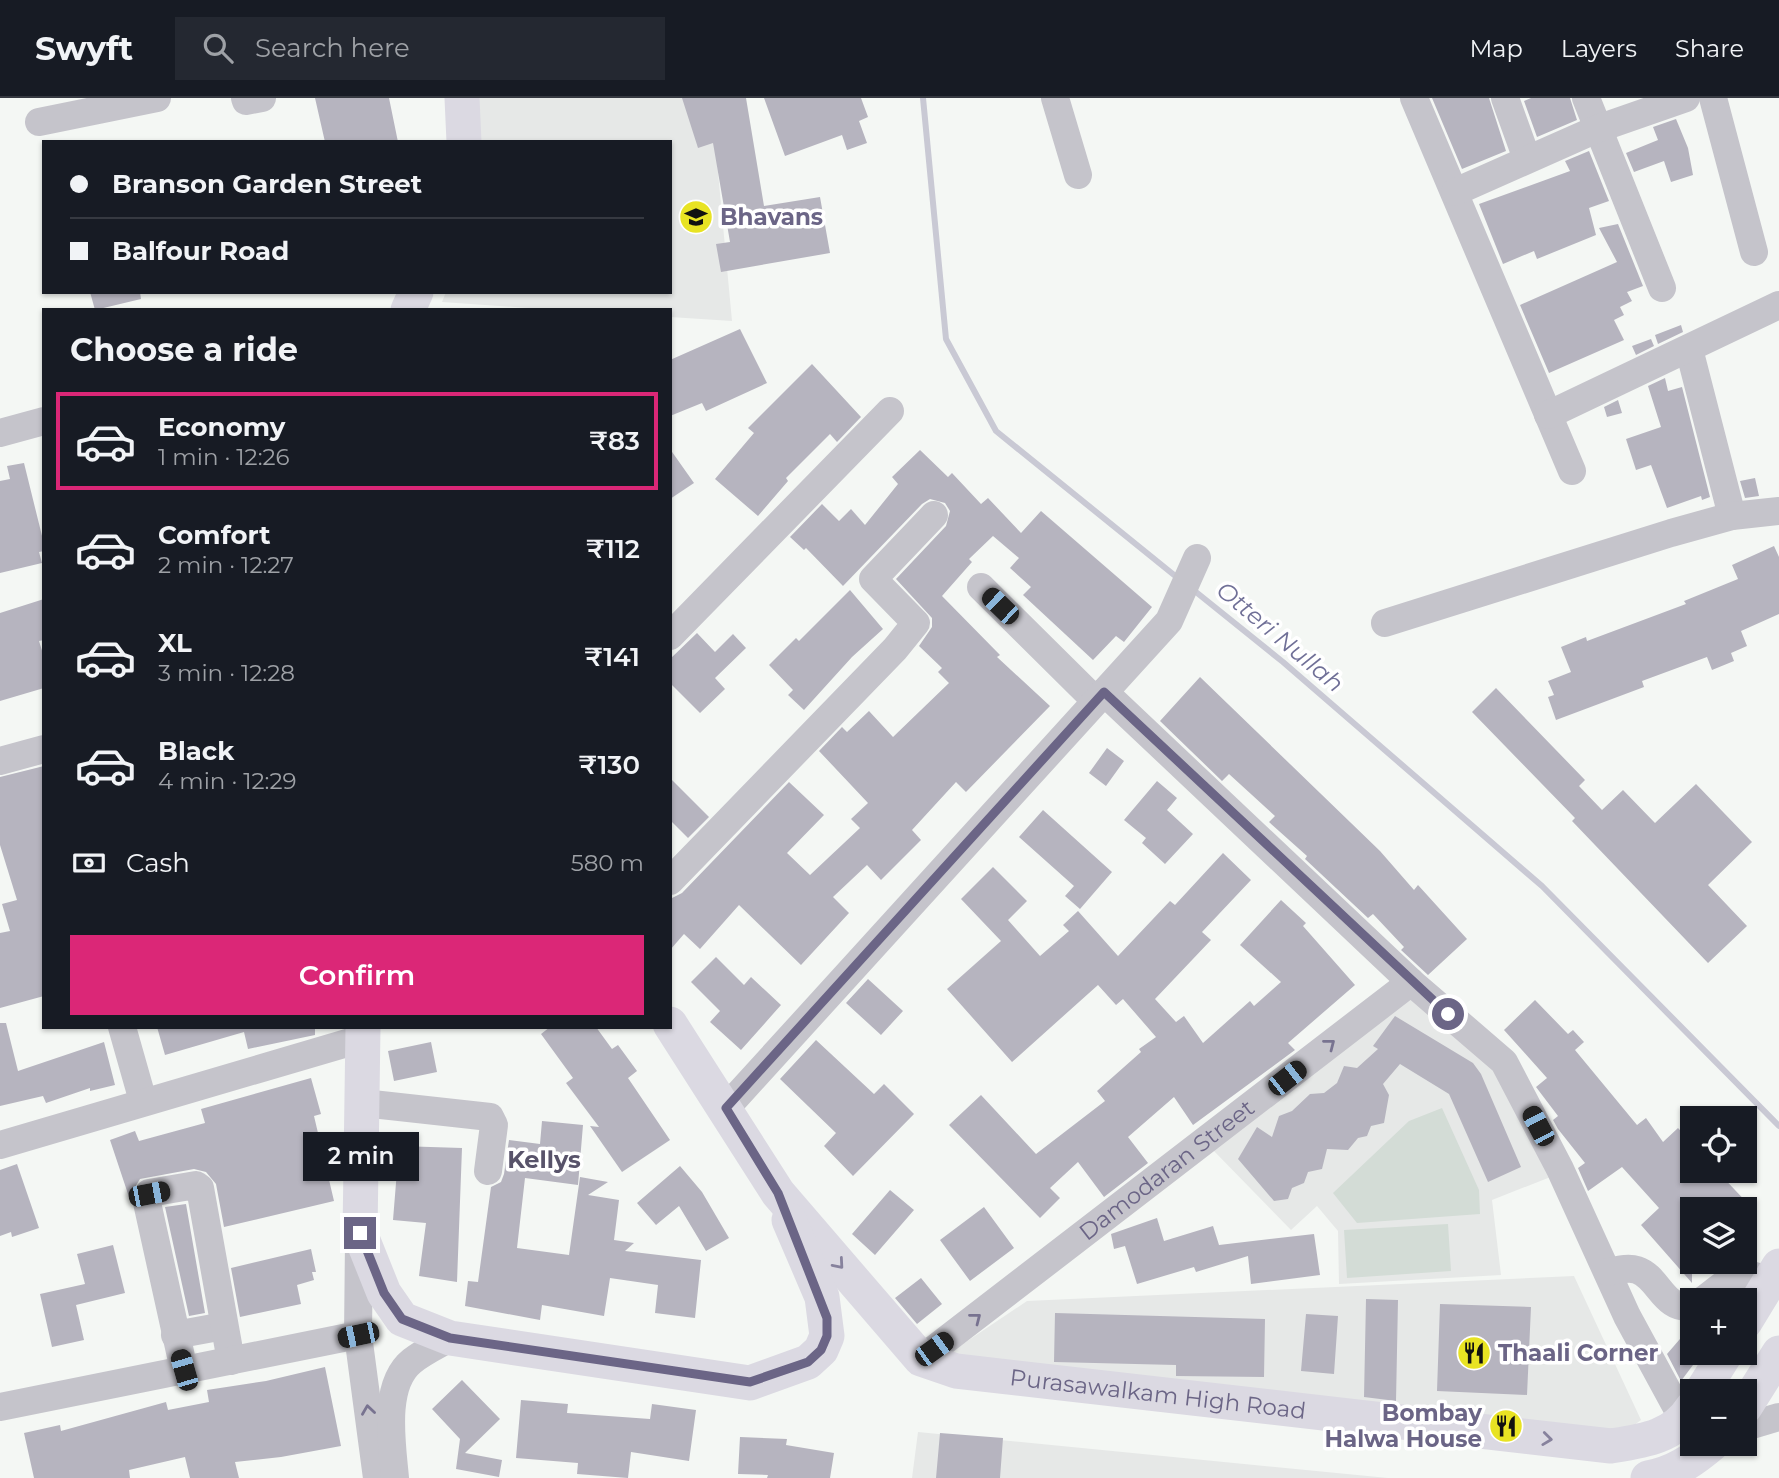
<!DOCTYPE html>
<meta charset="utf-8">
<style>
body{margin:0;font-family:Montserrat,sans-serif;background:#242831;color:#f1f3f6;height:100vh;display:flex;flex-direction:column;font-size:26px;white-space:nowrap}
*{box-sizing:border-box;margin:0}
p{font-size:23px;color:#9ea1a6}
.icon{flex:none;width:38px;height:38px;fill:none;stroke:currentColor;stroke-width:2;stroke-linecap:round;stroke-linejoin:round}
.map{position:relative;flex:1;overflow:hidden}
.sheet{position:absolute;left:42px;top:210px;width:630px;height:721px;display:flex;flex-direction:column;background:#171b24;border-radius:0px;box-shadow:0 2px 5px #0004}
.sheet>*{flex:none}
.hud{position:absolute;left:42px;top:42px;width:630px;height:154px;border-radius:0px;box-shadow:0 2px 5px #0004;display:grid;align-content:center;height:154px;padding:0 28px;background:#171b24}
.tools{position:absolute;left:1680px;top:1008px;display:grid;gap:14px}
.tools a{display:grid;place-items:center;width:77px;height:77px;border-radius:0px;background:#171b24;box-shadow:0 2px 5px #0004;font-size:35px}
.end{position:absolute;width:32px;height:32px;margin:-16px;border:9px solid #6b6586;background:#fff;box-shadow:0 0 0 4px #fff}
.from{border-radius:50%}
.bubble{position:absolute;height:49px;border-radius:0px;background:#171b24;box-shadow:0 2px 5px #0004;font-size:23px;font-weight:600;line-height:49px;text-align:center}
.car{position:absolute;width:21px;height:42px;margin:-21px -10px;border-radius:9px;box-shadow:0 0 5px 2px #0007;background:linear-gradient(#222 24%,#8ab4d8 0 40%,#222 0 76%,#8ab4d8 0 86%,#222 0)}
.hud b{display:flex;align-items:center;gap:24px;height:66px;font-size:26px}
.hud b+b{border-top:2px solid #363941}
.hud i{width:18px;height:18px;background:#f1f3f6}
ul{padding:0;list-style:none}
li{display:flex;align-items:center;gap:21px;height:98px;margin:0 14px 10px;padding:0 14px;border:4px solid transparent;border-radius:0px}
li div{flex:1}
li b{display:block;font-size:26px}
li em{font-style:normal;font-weight:600}
li.on{border-color:#db2777}
li>.icon{width:63px;height:63px;stroke-width:1.5}
h2{padding:0 28px;font-size:32px;line-height:84px}
.pay{display:flex;align-items:center;gap:18px;height:77px;padding:0 28px;font-size:26px}
.pay p{margin-inline-start:auto}
.cta{display:flex;gap:14px;margin-top:auto;padding:14px 28px}
.cta a{flex:1;height:80px;border-radius:0px;background:#db2777;color:#fff;font-size:28px;font-weight:600;line-height:80px;text-align:center}
header{display:flex;align-items:center;gap:42px;box-sizing:border-box;height:98px;padding:0 35px;background:#171b24;border-bottom:2px solid #363941}
header strong{font-size:33px}
nav{display:flex;gap:38px;margin-inline-start:auto;font-size:24px}
.search{width:490px;height:63px;background:#242831;display:flex;align-items:center;gap:18px;box-sizing:border-box;padding:0 24px;border-radius:0px;color:#9ea1a6;font-size:26px}
.map>svg:first-child{display:block}
.built{fill:#e6e8e7}
.green{fill:#d3dcd6}
.lines{fill:none;stroke-linecap:round;stroke-linejoin:round}
.stream{stroke:#c9c9d4;stroke-width:6}
.building{fill:#b6b4bf}
.minor{stroke:#c5c4cb;stroke-width:28}
.major{stroke:#dbd9e2;stroke-width:35}
.oneway{stroke:#787390}
.oneway2{stroke:#87829d}
.route{stroke:#6b6586;stroke-width:9}
.labels{text-anchor:middle;stroke-width:7;stroke-linejoin:round;paint-order:stroke}
.poi-label{font-size:23px;font-weight:bold;fill:#6b6586;stroke:#fff;text-anchor:start}
.street-label{font-size:23px;fill:#6b6586;stroke:#fff}
.water-label{font-size:24px;font-style:italic;fill:#707097;stroke:#fff}
.neighbourhood-label{font-size:24px;font-weight:bold;fill:#58536a;stroke:#fff}
</style>
<header>
<strong>Swyft</strong>
<div class="search"><svg class="icon" aria-label="search" viewBox="0 0 24 24"><circle cx="10" cy="10" r="6"/><path d="M15 15l6 6"/></svg>Search here</div>
<nav><a>Map</a><a>Layers</a><a>Share</a></nav>
</header>
<div class="map">
<svg width="1779" height="1380" viewBox="0 0 1779 1380">
<rect width="100%" height="100%" fill="#f4f7f4"/>
<path class="built" d="M468,0h243l21,223 -62,-4v-7h-112l-116,-8 4,-10h224v-150h-199z
M1406,898l91,71 56,109 -61,24 9,75 -162,9 -1,-53 -21,-25 -26,24 -79,-81z
M1574,1178l67,144 -26,19 -676,-79 88,-59z
M918,1334l470,46h-476z"/>
<path class="green" d="M1442,1010l37,82 1,24 -123,9 -24,-30 76,-72z
M1448,1126l3,47 -104,7 -3,-48z"/>
<g class="lines">
<path class="stream" d="M923,0l23,241 50,92 183,148
M1191,490l92,74 259,224 237,240"/>
</g>
<path class="building" d="M315,0h74l9,44h-73z
M682,0h64l18,108 56,-9 10,56 -109,19 -5,-28 14,-2 -17,-99 -15,5z
M764,0h97l7,19 -9,4 8,22 -20,7 -5,-15 -57,21z
M1432,0h57l17,53 -44,18z
M1531,0h39l7,22 -40,17 -13,-36z
M1676,21l12,29 5,27 -22,7 -7,-21 -30,11 -8,-19 32,-13 -5,-13z
M1589,53l20,50 -20,7 7,27 -59,24 -3,-8 -31,13 -24,-60 91,-33 -5,-10z
M1618,126l25,62 -16,6 5,9 -12,6 4,8 -10,5 10,20 -75,33 -29,-68 97,-43 -18,-34z
M90,194h50l1,7 -46,11z
M1681,227l2,7 -25,12 -3,-9z
M740,231l27,54 -61,28 -4,-8 -32,13v-56z
M1651,241l3,7 -18,9 -4,-9z
M812,266l49,53 -24,25 -7,-8 -44,44 2,3 -30,35 -43,-37 39,-46 -6,-5z
M1665,280l3,13 14,-4 28,110 -8,3 -1,-4 -34,12 -16,-43 -15,5 -10,-31 35,-12 -13,-41z
M1618,302l4,13 -15,4 -3,-10z
M670,351l24,34 -24,16z
M920,352l28,27 4,-4 29,31 7,-6 33,35 20,-22 111,96 -28,35 -8,-6 -23,24 -70,-65 8,-8 -21,-19 9,-10 -26,-22 -24,23 3,3 -30,34 58,59 -3,2 53,49 -84,86 -10,-10 -44,48 9,10 -40,40 -14,-15 -34,32 16,16 -48,52 -62,-60 -39,44 -16,-15 -14,16v-51l12,-6 107,-111 35,33 -37,38 23,22 50,-47 -9,-9 17,-16 -49,-52 23,-24 5,5 22,-21 24,26 56,-54 -11,-11 4,-4 -23,-22 13,-19v-9l-36,-39 50,-53 4,-15 -5,-8 -15,-4 -8,5 -79,82 -37,-38 -2,2 -14,-13 32,-33 17,17 12,-12 14,16 33,-41 -6,-7z
M24,365l20,81v7l-5,1 3,11 -42,10v-92l10,-2 -3,-13z
M1755,380l4,18 -14,2 -5,-17z
M1774,448l5,11v57l-38,17 6,15 -16,7 3,8 -22,9 -5,-13 -65,24 2,6 -88,33 -8,-23 6,-2 -6,-14 23,-9 -10,-25 25,-10 1,4 99,-37 -2,-3 54,-22 -6,-14z
M850,492l33,39 -31,28 -48,53 -16,-15 5,-5 -24,-25 27,-27 3,3z
M44,501v41l-5,1 5,16v31l-44,13v-88z
M697,535l18,19 18,-18 13,14 -31,30 10,11 -25,24 -30,-30v-24z
M1200,579l180,174 34,39 4,-5 49,54 -39,36 -27,-25 3,-3 -31,-33 -5,4 -63,-59 2,-3 -38,-34 6,-6 -46,-42 -7,7 -62,-60z
M1496,590l89,92 -6,6 23,24 21,-20 32,33 41,-39 56,58 -44,43 39,41 -39,37 -136,-142 3,-3 -103,-106z
M1107,650l17,13 -18,25 -17,-13z
M44,668v230l-44,12v-75l10,-2 -8,-27 15,-4 -17,-55v-68z
M670,680l39,39 -21,21 -18,-18z
M1157,683l20,17 -10,12 26,24 -28,30 -23,-21 4,-5 -22,-18z
M1043,712l69,62 -32,37 -15,-13 9,-10 -55,-49z
M1223,755l28,27 -49,52 9,8 -56,59 21,23 8,-6 19,27 47,-42 4,5 27,-24 -41,-37 41,-45 25,23 -3,3 52,59 -67,58 7,7 -102,75 -19,-28 -46,40 20,26 -44,34 -26,-35 -28,26 10,10 -20,20 -91,-93 32,-30 55,59 69,-53 -8,-10 44,-39 -2,-3 17,-12 -33,-38 -7,6 -18,-20 -86,77 -65,-73 54,-48 -40,-42 32,-32 34,34 -19,19 32,36 29,-25 -6,-6 15,-14 40,45 52,-55 5,4z
M716,859l28,28 7,-8 30,28 -40,45 -31,-28 10,-11 -29,-29z
M868,881l35,32 -22,24 -35,-32z
M1535,902l33,34 5,-4 11,12 -9,8 62,75 9,-7 17,24 15,-14 14,15v28h25l36,38h-61v74l-51,-58 18,-17 -37,-41 -34,24 -10,-23 7,-5 -27,-34 -5,-9 5,-4 -22,-29 11,-9 -43,-48z
M1395,918l78,47 8,11 40,93 -33,15 -39,-88 -49,-30 -17,20 6,11 -5,28 -13,3 -4,10 -9,2 -10,12 -21,-1 -5,20 -14,3 -4,11 -12,5 -4,11 -14,2 -36,-42 19,-32 15,10 7,-21 13,-5 18,-17 14,-1 13,-10 7,-17 13,2 21,-19 -5,-3z
M0,925h6l12,48 86,-29 11,43 -25,6v-3l-44,15 -3,-7 -43,10z
M157,929h158v8l-67,14 -4,-17 -79,23z
M550,929h46l16,22 6,-4 19,26 -9,7 42,62 -48,32 -32,-46 9,1 -33,-44 7,-5 -32,-44z
M816,942l58,54 10,-10 30,30 -61,62 -29,-30 12,-13 -56,-54z
M431,944l6,30 -43,9 -6,-30z
M311,980l10,36 -7,2 20,85 -110,26 -8,-43 -10,-12 -12,-3 -54,10 -11,18 -19,-57 25,-9 4,10 66,-18 -4,-14z
M542,1023l41,4 -5,60 -53,-7 -8,70 52,7 11,-78 28,5 -20,13 31,5 -5,40 20,3 -9,8 76,9 -6,58 -40,-5 3,-28 -48,-7 -6,38 -62,-11 -2,15 -75,-14 3,-25 10,1 13,-95 10,-5 3,-8 5,-34 31,4z
M399,1048l63,2 -5,134 -38,-6 7,-53 -33,-3z
M17,1066l22,64 -27,9 -1,-5 -11,4v-66z
M680,1068l22,26 27,46 -23,13 -27,-45 -23,19 -19,-22z
M890,1092l24,20 -39,45 -23,-21z
M186,1106l19,109 -16,3 -24,-109z
M984,1109l30,41 -44,33 -30,-41z
M1157,1120l7,23 49,-15 6,19 95,-11 6,41 -69,9 -3,-28 -52,16 -2,-5 -57,17 -12,-38 -11,3 -3,-15z
M113,1147l12,48 -49,12 8,35 -32,7 -12,-53 45,-10 -8,-30z
M311,1151l5,23h-4l2,8 -17,5 4,19 -61,13 -9,-49z
M921,1180l21,26 -25,20 -22,-26z
M1366,1201l32,1 -2,101 -32,-4z
M1440,1206l91,3 -4,88 -90,-4z
M1055,1215l210,6 -1,58 -88,-1v-11l-122,-3z
M1306,1216l32,2 -4,58 -33,-3z
M1692,1227v28h10l-21,28 -14,-27z
M325,1269l16,79 -60,11 -46,5 4,16h-49l-5,-21 -56,13 1,8h-96l-10,-45 36,-8 1,6 105,-29 2,8 41,-8 -2,-12 59,-9z
M462,1282l38,39 -35,34 37,7 -3,17 -43,-8 4,-30 -28,-30z
M521,1302l47,4 -1,9 83,6 2,-15 44,6 -7,51 -58,-9 -3,26 -51,-4 1,-11 -62,-5z
M940,1335l63,5 -3,40h-64z
M740,1339l47,2 -1,6 48,8 -4,25h-63l1,-3 -30,-1z"/>
<g class="lines">
<g class="minor">
<path d="M245,0l1,3 16,-3"/>
<path d="M1055,0l23,77"/>
<path d="M1414,0l158,373"/>
<path d="M1505,0l22,61"/>
<path d="M1586,0l76,190"/>
<path d="M1713,0l41,154"/>
<path d="M39,24l118,-24"/>
<path d="M1455,94l142,-63 89,-31"/>
<path d="M1689,251l43,167"/>
<path d="M1548,317l231,-110"/>
<path d="M0,335l44,-12"/>
<path d="M981,489l115,114"/>
<path d="M1385,525l286,-90 61,-17 47,-5"/>
<path d="M670,538l220,-225"/>
<path d="M1104,594l307,290 93,80 56,107 67,147 57,105"/>
<path d="M0,663l44,-12"/>
<path d="M670,783l225,-232 21,-26 -43,-44 61,-64"/>
<path d="M122,929l21,74"/>
<path d="M363,1005l127,14 4,8 -6,46"/>
<path d="M726,1010l443,-487 28,-63"/>
<path d="M0,1047l364,-107"/>
<path d="M359,1143l-1,94 19,143"/>
<path d="M1608,1174c10,-2 20,-5 29,-2 22,7 27,42 55,36"/>
<path d="M1703,1202c21,-15 41,-38 65,-16"/>
<path d="M175,1237l49,-9"/>
<path id="s1" d="M921,1261l490,-377"/>
<path d="M184,1272l-38,-172 3,-5 47,-8 4,3 31,173"/>
<path d="M0,1309l358,-72"/>
<path d="M1745,1329l34,-10"/>
<path d="M395,1380c-3,-34 -13,-93 17,-117 11,-9 26,-16 38,-23"/>
</g>
<g class="major">
<path d="M462,0l2,44"/>
<path d="M408,212l8,-18"/>
<path id="s2" d="M670,926l108,169 143,166 35,12 655,75c32,-5 63,-9 81,-38"/>
<path d="M363,929l-3,206 24,60 18,26 48,19 300,45 58,-21 13,-12 6,-14 -5,-39 -33,-77"/>
<path d="M1745,1224l34,-56"/>
<path d="M1702,1293l24,-38"/>
<path d="M1745,1309l34,-54"/>
<path d="M1648,1380c26,-5 44,-17 64,-34"/>
</g>
</g>
<defs><path id="oneway-chevron" d="M-2-3.5L2.5 0L-2 3.5" fill="none" stroke-width="1.6" stroke-linecap="round" stroke-linejoin="round" transform="scale(1.75)"/></defs>
<g class="oneway">
<use href="#oneway-chevron" transform="translate(1330 946) rotate(-38)"/>
<use href="#oneway-chevron" transform="translate(976 1220) rotate(-38)"/>
<use href="#oneway-chevron" transform="translate(368 1312) rotate(-98)"/>
</g>
<g class="oneway2">
<use href="#oneway-chevron" transform="translate(839 1166) rotate(49)"/>
<use href="#oneway-chevron" transform="translate(1547 1341) rotate(7)"/>
</g>
<g class="lines">
<path class="route" d="M360,1135l24,60 18,26 48,19 300,44 58,-20 13,-12 6,-14v-18l-49,-125 -52,-85 378,-416 344,322"/>
</g>
<defs>
<g id="school-disc" transform="scale(1.75)"><circle r="9.5" fill="#e8e323" stroke="#fff"/><path d="M0-5L7-2L0 1L-7-2ZM-4 1L0 2.5L4 1V4Q0 6-4 4Z" fill="#111"/></g>
<g id="restaurant-disc" transform="scale(1.75)"><circle r="9.5" fill="#e8e323" stroke="#fff"/><path d="M-5-6h1v4h1v-4h1v4h1v-4h1v5L-1.5 .5V6h-2V.5L-5-1ZM5-6V6H3V1.5H1.5Q1.5-4 5-6Z" fill="#111"/></g>
</defs>
<g fill-rule="evenodd">
<use href="#school-disc" x="696" y="119"/>
<use href="#restaurant-disc" x="1474" y="1255"/>
<use href="#restaurant-disc" x="1506" y="1328"/>
</g>
<g class="labels">
<g class="poi-label">
<text x="720" y="127">Bhavans</text>
<text x="1498" y="1263">Thaali Corner</text>
<text x="1482" y="1323" text-anchor="end">Bombay<tspan x="1482" dy="26">Halwa House</tspan></text>
</g>
<g class="street-label">
<text dy="8" stroke="none"><textPath href="#s1" startOffset="310">Damodaran Street</textPath></text>
<text dy="8" stroke="none"><textPath href="#s2" startOffset="660">Purasawalkam High Road</textPath></text>
</g>
<g class="water-label">
<text transform="translate(1280 539) rotate(40)" y="8">Otteri Nullah</text>
</g>
<g class="neighbourhood-label">
<text x="544" y="1070">Kellys</text>
</g>
</g>
</svg>
<div class="tools">
<a><svg class="icon" aria-label="locate" viewBox="0 0 24 24"><circle cx="12" cy="12" r="6"/><path d="M12 2v4M12 18v4M2 12h4M18 12h4"/></svg></a>
<a><svg class="icon" aria-label="layers" viewBox="0 0 24 24"><path d="M12 4l9 5-9 5-9-5zM3 14l9 5 9-5"/></svg></a>
<a>+</a>
<a>−</a>
</div>
<i class="end from" style="left:1448px;top:916px"></i>
<i class="end" style="left:360px;top:1135px"></i>
<div class="bubble" style="left:303px;top:1034px;width:116px">2 min</div>
<i class="car" style="left:1000px;top:508px;rotate:314deg"></i>
<i class="car" style="left:1287px;top:980px;rotate:52deg"></i>
<i class="car" style="left:1538px;top:1028px;rotate:332deg"></i>
<i class="car" style="left:149px;top:1096px;rotate:79deg"></i>
<i class="car" style="left:358px;top:1237px;rotate:258deg"></i>
<i class="car" style="left:934px;top:1251px;rotate:54deg"></i>
<i class="car" style="left:184px;top:1272px;rotate:344deg"></i>
<div class="hud">
<b><i class="from"></i>Branson Garden Street</b>
<b><i></i>Balfour Road</b>
</div>
<section class="sheet">
<h2>Choose a ride</h2>
<ul>
<li class="on"><svg class="icon" aria-label="car" viewBox="0 0 24 24"><path d="M5 17H2v-5l4-1 3-4h7l3 4 3 1v5h-3M9 17h6M6 11h13"/><circle cx="7" cy="17" r="2"/><circle cx="17" cy="17" r="2"/></svg><div><b>Economy</b><p>1 min · 12:26</p></div><em>₹83</em></li>
<li><svg class="icon" aria-label="car" viewBox="0 0 24 24"><path d="M5 17H2v-5l4-1 3-4h7l3 4 3 1v5h-3M9 17h6M6 11h13"/><circle cx="7" cy="17" r="2"/><circle cx="17" cy="17" r="2"/></svg><div><b>Comfort</b><p>2 min · 12:27</p></div><em>₹112</em></li>
<li><svg class="icon" aria-label="car" viewBox="0 0 24 24"><path d="M5 17H2v-5l4-1 3-4h7l3 4 3 1v5h-3M9 17h6M6 11h13"/><circle cx="7" cy="17" r="2"/><circle cx="17" cy="17" r="2"/></svg><div><b>XL</b><p>3 min · 12:28</p></div><em>₹141</em></li>
<li><svg class="icon" aria-label="car" viewBox="0 0 24 24"><path d="M5 17H2v-5l4-1 3-4h7l3 4 3 1v5h-3M9 17h6M6 11h13"/><circle cx="7" cy="17" r="2"/><circle cx="17" cy="17" r="2"/></svg><div><b>Black</b><p>4 min · 12:29</p></div><em>₹130</em></li>
</ul>
<div class="pay"><svg class="icon" aria-label="cash" viewBox="0 0 24 24"><path d="M3 7h18v10H3z"/><circle cx="12" cy="12" r="2"/></svg>Cash<p>580 m</p></div>
<div class="cta"><a>Confirm</a></div>
</section>
</div>
